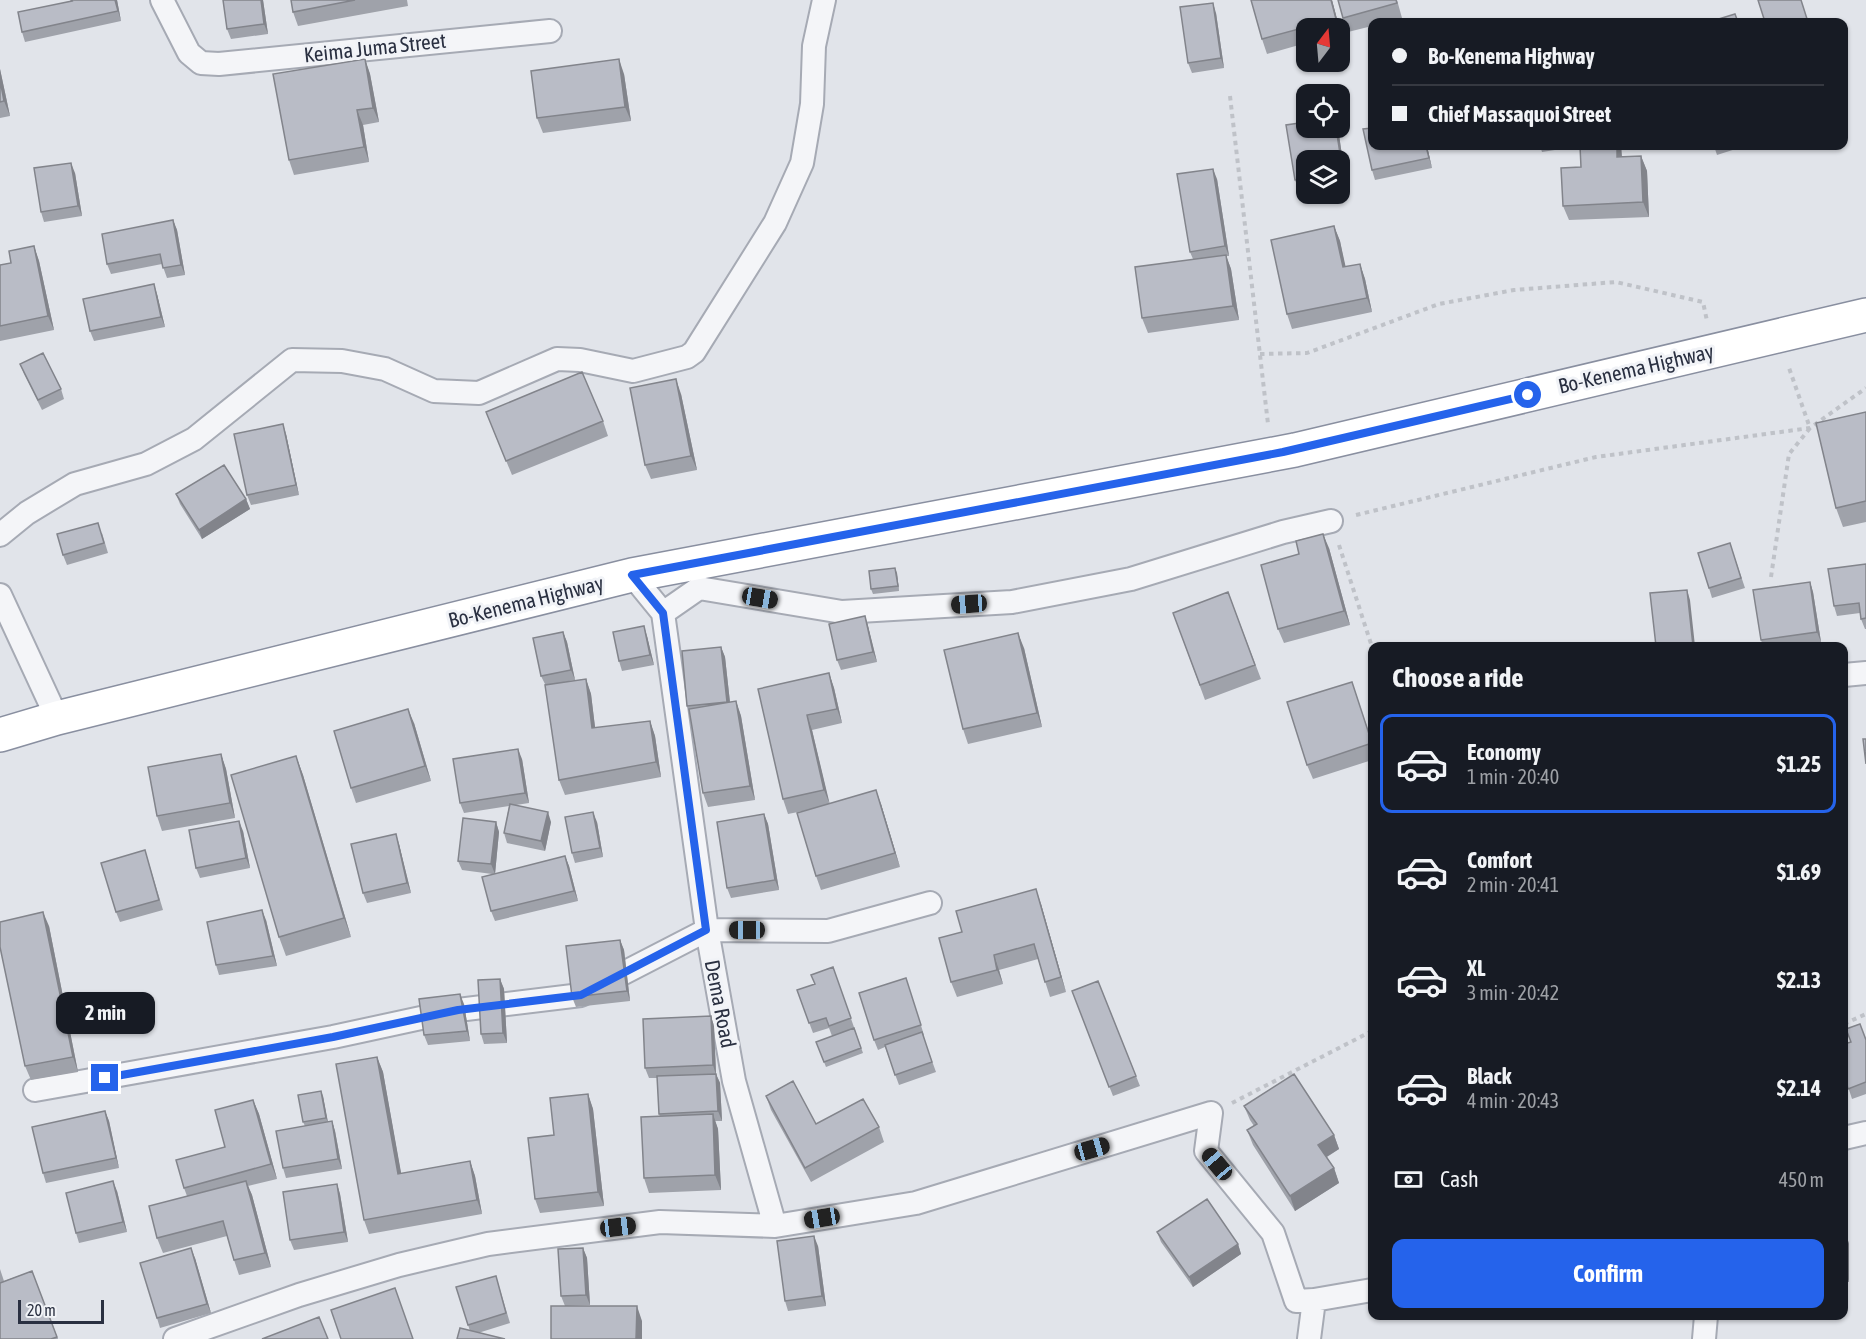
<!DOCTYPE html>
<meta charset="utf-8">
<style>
body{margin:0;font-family:"Asap Condensed",sans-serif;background:#20242c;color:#f1f3f6;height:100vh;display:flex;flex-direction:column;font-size:22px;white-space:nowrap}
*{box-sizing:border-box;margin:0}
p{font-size:20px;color:#9ea1a6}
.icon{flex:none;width:33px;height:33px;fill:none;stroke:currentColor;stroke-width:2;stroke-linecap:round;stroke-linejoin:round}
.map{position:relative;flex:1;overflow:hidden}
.panel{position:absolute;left:1368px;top:642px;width:480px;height:678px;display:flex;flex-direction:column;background:#171b24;border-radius:12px;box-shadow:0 2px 4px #0004}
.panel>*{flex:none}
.hud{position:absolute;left:1368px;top:18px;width:480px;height:132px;border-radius:12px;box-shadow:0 2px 4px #0004;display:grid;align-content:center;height:132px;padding:0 24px;background:#171b24}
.needle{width:39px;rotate:16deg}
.tools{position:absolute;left:1296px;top:18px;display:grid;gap:12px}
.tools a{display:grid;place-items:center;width:54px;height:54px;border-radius:12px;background:#171b24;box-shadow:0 2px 4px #0004;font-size:30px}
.scale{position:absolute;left:18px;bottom:15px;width:86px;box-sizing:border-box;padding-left:6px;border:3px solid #2a3041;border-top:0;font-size:16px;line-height:21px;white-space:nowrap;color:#2a3041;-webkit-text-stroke:4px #f1f3f7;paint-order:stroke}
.end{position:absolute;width:27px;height:27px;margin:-14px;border:8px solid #2563eb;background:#fff;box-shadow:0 0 0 3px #fff}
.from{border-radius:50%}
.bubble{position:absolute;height:42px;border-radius:12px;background:#171b24;box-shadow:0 2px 4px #0004;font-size:20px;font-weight:700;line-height:42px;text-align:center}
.car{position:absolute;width:18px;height:36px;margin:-18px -9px;border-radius:8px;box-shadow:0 0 4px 2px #0007;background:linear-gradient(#222 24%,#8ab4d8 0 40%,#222 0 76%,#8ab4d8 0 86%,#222 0)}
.hud b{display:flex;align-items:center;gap:21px;height:57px;font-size:22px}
.hud b+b{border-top:2px solid #363941}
.hud i{width:15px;height:15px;background:#f1f3f6}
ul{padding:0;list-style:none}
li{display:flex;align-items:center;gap:18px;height:99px;margin:0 12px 9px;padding:0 12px;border:3px solid transparent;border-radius:12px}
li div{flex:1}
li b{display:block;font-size:22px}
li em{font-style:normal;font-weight:700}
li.on{border-color:#2563eb}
li>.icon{width:54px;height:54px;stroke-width:1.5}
h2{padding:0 24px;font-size:27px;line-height:72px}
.pay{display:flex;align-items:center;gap:15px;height:66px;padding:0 24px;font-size:22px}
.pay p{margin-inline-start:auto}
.button{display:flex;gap:12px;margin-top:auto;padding:12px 24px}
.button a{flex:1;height:69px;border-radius:12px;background:#2563eb;color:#fff;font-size:24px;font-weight:700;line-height:69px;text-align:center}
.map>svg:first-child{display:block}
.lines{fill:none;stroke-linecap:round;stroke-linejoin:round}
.minor-casing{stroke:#a6aab4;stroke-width:26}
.trunk-casing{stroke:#898fa0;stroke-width:36}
.path{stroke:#bfc2c8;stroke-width:4;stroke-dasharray:4.5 4.5;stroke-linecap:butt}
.minor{stroke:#f4f5f8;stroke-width:22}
.trunk{stroke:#fff;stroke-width:33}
.wall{fill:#9fa2aa}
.shaded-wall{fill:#82848b}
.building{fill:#b9bcc6;stroke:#82848b;stroke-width:1.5}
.route{stroke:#2563eb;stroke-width:8}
.labels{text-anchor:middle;stroke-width:6;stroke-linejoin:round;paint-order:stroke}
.street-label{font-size:21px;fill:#2a3041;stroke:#f1f3f7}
</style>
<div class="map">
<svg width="1866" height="1339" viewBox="0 0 1866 1339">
<rect width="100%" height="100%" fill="#e1e4ea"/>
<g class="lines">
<g class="minor-casing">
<path id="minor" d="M162,0l27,53 12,10 18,1 331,-33
M0,535l27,-22 48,-29 71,-20 48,-25 98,-79 50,1 43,8 49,22 45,2 78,-34 23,1 53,11 54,-14 7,-5 81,-129 27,-60 10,-59 2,-58 10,-46
M632,575l31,38 44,317 27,151 41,145
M0,595l57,123
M663,613l36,-25 143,24 170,-10 119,-23 152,-47 48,-11
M1844,675l22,-2
M35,1090l298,-53 125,-27 123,-15 126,-65 121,1 102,-28
M1844,1138l22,-5
M1314,1300l58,-10
M175,1339l124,-44 100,-30 89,-21 172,-22 115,4 141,-23 295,-90 -5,38 67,82 23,68 18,-1 -5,39
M1704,1339l2,-23"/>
</g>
<g class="trunk-casing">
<path id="trunk" d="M0,735l57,-17 575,-143 663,-125 571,-135"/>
</g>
<path class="path" d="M1230,96l38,328
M1260,354l47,-1 132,-49 75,-14 102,-8 87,20 4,19
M1356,515l240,-58 214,-29 56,-40
M1339,545l33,102
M1771,577l18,-123 21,-26 -22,-63
M1844,1024l22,-10
M1232,1103l140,-72"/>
<use href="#minor" class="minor"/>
<use href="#trunk" class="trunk"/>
</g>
<path class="wall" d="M117,0l4,21 -96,21 -3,-10z
M223,0h40l5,34 -37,5 -4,-10z
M291,0h116l1,6 -110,20 -5,-14z
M1251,0h81l9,34 -1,1v-7h-34v15l-39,11 -5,-15z
M1397,0l5,18 -18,4h-12v4l-24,6 -5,-14z
M1216,13l8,55 -32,5 -4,-10z
M365,59l5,15 9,48 -16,3 6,37 -75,13 -5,-15z
M0,69l10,47 -10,2z
M624,74l7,47 -88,12 -6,-15z
M1306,128h32l8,55 -6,1v-24h-34v29l-7,1 -4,-10z
M1427,146l5,22 -57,12 -3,-10z
M1540,146h81l1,11 19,-1 6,15 2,46 -80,3 -6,-14 18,-39 -1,-21 -38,6z
M1714,146h31l-28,9z
M75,173l7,43 -38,6 -3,-10z
M1217,179l12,77h-3l5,13 8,51 -91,13 -6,-15 51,-59 -3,-7z
M173,220l4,10 8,45 -18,3 -5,-14 -51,10 -4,-10z
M1334,226l6,15 5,26 15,-3 5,15 7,33 -80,17 -5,-15z
M34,246l5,15 15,69 -54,11v-76l11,-2z
M157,294l8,33 -71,14 -4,-10z
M20,364l41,25 3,10 -22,11 -18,-36z
M681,394l16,76 -46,9 -6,-14z
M486,412l117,9 5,15 -96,39z
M1866,412v110l-23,5 -7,-19z
M286,434l13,61 -48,10 -4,-10z
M176,494l70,5 4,10 -48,30 -22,-35z
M102,533l6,20 -41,12 -4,-10z
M1730,543l15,45 -33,10 -3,-10z
M1329,548l21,77 -66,18 -6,-14z
M1866,564v65h-1l-4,-10 -1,-6 -23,3 -3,-10z
M897,573l2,18 -26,3 -2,-5z
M1810,582l3,10 8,50 -31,4h-27l-2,-6z
M1228,592l33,87 -56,21 -32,-87z
M865,616l3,10 9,36 -36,8 -4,-10z
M563,632l4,10 8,38 -12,2 23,-3 5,15 4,34 55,-7 5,15 6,41 -96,18 -6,-15 -13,-94 -5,-10z
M647,636l7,29 -32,6 -3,-10z
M721,647l4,10 5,45 6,-1 5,15 14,84 -47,7 -5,-14 -13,-80 -3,-7z
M1024,648l18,79 -74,17 -5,-15z
M829,673l5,15 8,35 -30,7 17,73 52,1 19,63 -79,23 -5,-14 -8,-66 -20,4 -5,-15 -25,-110z
M1352,682l20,60v18l-59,19 -6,-14z
M414,723l17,58 -75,22 -5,-15z
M221,754l5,15 9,49 -73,13 -5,-15z
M296,756l7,19 48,162 -65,19 -7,-19z
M522,759l7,44 -13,2 35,17 -6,29 -38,-8 -3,-10 5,-27 -45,7 -4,-10z
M764,814l4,10 11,66 -48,8 -4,-10z
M496,822l3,10 -4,42 70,-18 4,10 9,35 -83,20 -4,-10 1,-37 -30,-4 -4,-9z
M597,822l6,35 -28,6 -3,-10z
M243,831l7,37 -50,10 -4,-10z
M399,844l12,49 -44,10 -4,-10z
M145,850l18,60 -43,12 -4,-10z
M1041,904l25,88 -16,5 -12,-38 -39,11 4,14 -46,13 -6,-15 11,-50z
M266,920l11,46 -58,9 -3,-10z
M49,926l29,146 -47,8 -6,-14z
M620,940l4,10 6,51 -54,6 -4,-10z
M833,967l30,86 -37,14 -10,-25 16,-6 -3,-8 -16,5 -16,-43 18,-6z
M500,979l4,10 3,54 -23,1 -3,-10z
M1098,981l42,105 -27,10 -41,-105z
M909,988l15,47 -1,1 13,36 -37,13 -14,-38 -7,3 -4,-10z
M464,1004l6,37 -42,4 -4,-10z
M711,1016l3,10 2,48 4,9 2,38h-7l3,8 3,61 -72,3 -5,-15 16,-61 -1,-3 -2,-36h-8l-4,-10z
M1866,1039v55l-14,5 -8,-25z
M377,1057l6,15 18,102 69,-13 5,15 7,38 -113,20 -5,-14z
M588,1094l5,15 11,97 -64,7 -5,-14 19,-64z
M323,1096l5,26 4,-1 3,10 7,38 -56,9 -3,-10 22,-42 -2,-4z
M766,1096l50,28 63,3 5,15 -73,40 -40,-72z
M253,1100l6,14 18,65 -29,7 4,9 19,72 -32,8 -5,-15 -7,-24 -64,17 -6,-15 30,-42 -3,-8 41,-41z
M1244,1106l90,29 5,14 -12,8 7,11 5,15 -44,28 -42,-66 -6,-15 7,-4 -4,-6z
M105,1111l4,10 10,47 -73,15 -3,-10z
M337,1184l3,10 8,48 -54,8 -4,-10z
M117,1191l10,41 -48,11 -3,-10z
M1157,1232l81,12 3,10 -48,33 -32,-45z
M1844,1234h2l3,10v38h-5z
M818,1246l8,60 -38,5 -3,-10z
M583,1248l4,10 3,47 -22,1 74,15v18h-91l14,-33 -4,-10z
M195,1258l16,55 -51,15 -3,-10z
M0,1269l4,12 28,-10 26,68h-58z
M496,1276l14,47 -32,10 -8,-2 -14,-44z
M1745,1316h44l-44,1z"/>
<path class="shaded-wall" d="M115,0h2l4,21 -3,-10z
M261,0h2l5,34 -4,-10z
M1331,0h1l9,34 -5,-15z
M1213,3l3,10 8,55 -3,-10z
M365,59l5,15 9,48 -6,-14z
M619,59l5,15 7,47 -6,-14z
M0,69l10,47 -6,-15 -4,-21z
M357,110l6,15 6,37 -5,-15z
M1336,128h2l8,55 -3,-10z
M1426,146h1l5,22 -3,-10z
M1617,146h4l2,26 -6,-15z
M1641,156l6,15 2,46 -6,-15z
M71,163l4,10 7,43 -4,-10z
M1213,169l4,10 12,77 -4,-10z
M173,220l4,10 8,45 -4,-10z
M1334,226l6,15 9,41 -6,-15z
M34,246l5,15 15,69 -6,-14z
M1226,255l5,14 8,51 -6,-14z
M1360,264l5,15 7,33 -5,-14z
M154,284l3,10 8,33 -4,-10z
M676,379l5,15 16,76 -6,-14z
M283,424l3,10 13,61 -3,-10z
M246,499l4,10 -48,30 -3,-9z
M1323,534l6,14 21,77 -6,-14z
M895,568l2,5 2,18 -1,-5z
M1810,582l3,10 8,50 -4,-10z
M1687,590l3,10 5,46h-2z
M865,616l3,10 9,36 -4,-10z
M644,626l3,10 7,29 -4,-10z
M563,632l4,10 8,38 -4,-10z
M1018,633l6,15 18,79 -5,-14z
M721,647l4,10 6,55 -4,-10z
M829,673l5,15 8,35 -5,-14z
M586,679l5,15 6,49 -5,-15z
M736,701l5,15 14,84 -5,-14z
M408,709l6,14 17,58 -6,-15z
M807,715l5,15 18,75 -6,-15z
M650,721l5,15 6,41 -5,-15z
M518,749l4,10 7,44 -4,-10z
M221,754l5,15 9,49 -5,-15z
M296,756l7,19 48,162 -7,-19z
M876,790l5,14 19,63 -5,-14z
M548,812l3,10 -6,29 -4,-10z
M593,812l4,10 6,35 -3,-9z
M764,814l4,10 11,66 -4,-10z
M239,821l4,10 7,37 -4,-10z
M496,822l3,10 -4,42 -4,-10z
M396,834l3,10 12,49 -4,-10z
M565,856l4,10 9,35 -4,-10z
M1036,889l5,15 25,88 -5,-15z
M262,910l4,10 11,46 -4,-10z
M43,912l6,14 29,146 -5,-15z
M620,940l4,10 6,51 -3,-10z
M994,955l5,15 4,14 -6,-14z
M500,979l4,10 3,54 -4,-10z
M460,994l4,10 6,37 -3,-10z
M711,1016l3,10 2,48 4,9 2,38 -4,-10 -2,-36 -3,-10z
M377,1057l6,15 21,117 -6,-15z
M321,1091l2,5 5,27 -2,-5z
M588,1094l5,15 11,97 -6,-14z
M253,1100l6,14 18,65 -6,-15z
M105,1111l4,10 10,47 -3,-10z
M713,1114l5,15 3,61 -6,-15z
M332,1121l3,10 7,38 -4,-10z
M1334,1135l5,14 -16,10 -5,-14z
M470,1161l5,15 7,38 -5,-14z
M1334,1168l5,15 -44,28 -5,-15z
M113,1181l4,10 10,41 -4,-10z
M246,1181l6,14 19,72 -6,-14z
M337,1184l3,10 8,48 -4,-10z
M1846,1234l3,10v38l-3,-9z
M814,1236l4,10 8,60 -4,-10z
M1238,1244l3,10 -48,33 -4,-10z
M191,1248l4,10 16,55 -4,-9z
M583,1248l4,10 3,47 -4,-10z
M637,1306l5,15v18h-6z"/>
<path class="building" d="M71,0h44l3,11 -96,21 -4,-20 54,-11z
M223,0h38l3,24 -37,5z
M291,0h64l-62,12z
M1251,0h80l5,19 -74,20z
M1338,0h58l1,3 -54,15z
M1758,0h43l7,22h-43z
M1213,3l8,55 -33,5 -8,-56z
M1735,14l3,8h-29z
M365,59l8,49 -16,2 7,37 -75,13 -16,-86z
M619,59l6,48 -88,11 -6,-47z
M0,80l4,21 -4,1z
M1306,122v6h30l7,45h-3v-13h-34v18l-11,2 -9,-55z
M1372,128v18h54l3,12 -57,12 -9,-41z
M1580,146h37v11l24,-1 2,46 -80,4 -2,-38 20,-1z
M71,163l7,43 -37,6 -7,-44z
M1213,169l12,77 -35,6 -13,-78z
M173,220l8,45 -18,3 -3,-14 -53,10 -5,-30z
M1334,226l9,41 17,-3 7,34 -80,16 -16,-74z
M34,246l14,70 -48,10v-61l11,-2 -2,-12z
M1226,255l7,51 -91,12 -7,-51z
M154,284l7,33 -71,14 -7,-32z
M43,353l18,36 -23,11 -18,-36z
M582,372l21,49 -97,40 -20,-49z
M676,379l15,77 -46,9 -15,-77z
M1866,412v89l-30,7 -20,-85z
M283,424l13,61 -49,10 -13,-61z
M224,465l22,34 -47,31 -23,-36z
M98,523l6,20 -41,12 -6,-21z
M1323,534l21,77 -66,18 -17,-64 38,-11 -3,-13z
M1730,543l11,35 -32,10 -11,-35z
M1866,564v54l-5,1 -2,-16 -25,3 -6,-37z
M895,568l3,18 -27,3 -2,-18z
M1810,582l7,50 -56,8 -8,-50z
M1687,590l6,56h-37l-6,-53z
M1228,592l27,73 -55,20 -27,-72z
M865,616l8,36 -36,8 -8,-36z
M644,626l6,29 -31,6 -6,-29z
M563,632l8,38 -30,6 -8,-38z
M1018,633l19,80 -74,16 -19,-79z
M721,647l6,55 -40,4 -5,-55z
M829,673l8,36 -30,6 17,75 -41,9 -25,-110z
M586,679l6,49 58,-7 6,41 -97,18 -14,-95z
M1352,682l20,61 -65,22 -20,-63z
M736,701l14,85 -47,7 -14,-84z
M408,709l17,57 -74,22 -17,-57z
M1863,739h3v25z
M518,749l7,44 -65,10 -7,-44z
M221,754l9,49 -73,13 -9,-49z
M296,756l48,162 -65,19 -48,-162z
M876,790l19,63 -79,23 -19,-63z
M510,804l38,8 -7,29 -37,-8z
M593,812l7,36 -28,5 -7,-36z
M764,814l11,66 -48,8 -10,-66z
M463,818l33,4 -5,42 -33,-3z
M239,821l7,37 -50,10 -7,-38z
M396,834l11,49 -44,10 -12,-49z
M145,850l14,50 -43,12 -15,-49z
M565,856l9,35 -83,20 -9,-34z
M1036,889l25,88 -16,5 -11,-38 -40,11 3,15 -46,12 -12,-44 23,-6 -6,-21z
M262,910l11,46 -57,9 -9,-43z
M43,912l30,145 -48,9 -25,-119v-25z
M620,940l7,51 -55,6 -6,-51z
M833,967l18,51 -22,8 -3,-8 -17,5 -12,-33 18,-6 -4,-9z
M906,978l15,47 -47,15 -15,-47z
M500,979l3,54 -22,1 -3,-54z
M1098,981l38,95 -27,11 -37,-96z
M460,994l7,37 -43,4 -5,-36z
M711,1016l2,49 -68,3 -2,-49z
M1860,1024l6,16v42l-18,7 -4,-15v-30l7,-2 -5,-13z
M854,1028l7,20 -37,14 -8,-20z
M922,1032l10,30 -37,13 -10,-30z
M377,1057l21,117 72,-13 7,39 -113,20 -28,-156z
M716,1074l2,37 -59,3 -2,-38z
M1294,1074l40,61 -16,10 16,23 -44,28 -43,-66 10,-6 -13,-18z
M793,1081l23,43 47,-25 16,28 -74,41 -39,-72z
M321,1091l5,27 -23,4 -5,-27z
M588,1094l10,98 -63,7 -7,-61 26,-3 -4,-37z
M253,1100l18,64 -87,24 -8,-28 49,-13 -10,-37z
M105,1111l11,47 -73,15 -11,-46z
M713,1114l2,61 -71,3 -3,-61z
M332,1121l6,38 -55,9 -7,-37z
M113,1181l10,41 -47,11 -10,-40z
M246,1181l19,72 -31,7 -11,-39 -66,17 -8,-32z
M337,1184l7,48 -54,8 -7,-48z
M1207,1199l31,45 -49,33 -32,-45z
M1844,1234h2v39l-2,-1z
M814,1236l8,60 -37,5 -8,-60z
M191,1248l16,56 -50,14 -17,-55z
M583,1248l3,47 -25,1 -3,-47z
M32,1271l25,66 -6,2h-51v-56z
M496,1276l10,37 -38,12 -12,-38z
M395,1288l18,51h-72l-10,-29z
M551,1306h86l-1,33h-85z
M319,1317l9,22h-66z
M460,1328l45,11h-48z"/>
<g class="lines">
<path class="route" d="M105,1078l228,-41 125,-27 123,-15 125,-65 -43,-317 -31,-38 651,-123 245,-57"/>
</g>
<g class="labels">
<g class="street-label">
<text transform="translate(375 48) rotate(-6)" y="7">Keima Juma Street</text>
<text transform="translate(1636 369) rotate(-13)" y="7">Bo-Kenema Highway</text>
<text transform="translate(526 602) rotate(-14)" y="7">Bo-Kenema Highway</text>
<text transform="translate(720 1004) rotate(79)" y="7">Dema Road</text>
</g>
</g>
</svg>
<div class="tools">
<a><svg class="needle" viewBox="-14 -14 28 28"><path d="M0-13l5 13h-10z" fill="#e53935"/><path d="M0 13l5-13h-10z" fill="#9ea1a6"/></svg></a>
<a><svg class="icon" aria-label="locate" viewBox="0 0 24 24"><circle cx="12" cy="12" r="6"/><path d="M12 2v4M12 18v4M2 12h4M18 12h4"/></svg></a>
<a><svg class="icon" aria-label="layers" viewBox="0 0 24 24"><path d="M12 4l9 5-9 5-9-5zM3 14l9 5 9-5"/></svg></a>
</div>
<div class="scale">20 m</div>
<i class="end from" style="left:1528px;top:395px"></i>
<i class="end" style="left:105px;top:1078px"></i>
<div class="bubble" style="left:56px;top:992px;width:99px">2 min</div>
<i class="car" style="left:760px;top:598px;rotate:100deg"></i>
<i class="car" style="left:969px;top:604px;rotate:266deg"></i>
<i class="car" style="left:747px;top:930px;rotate:270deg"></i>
<i class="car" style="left:1092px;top:1149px;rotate:74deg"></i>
<i class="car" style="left:1217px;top:1164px;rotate:320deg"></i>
<i class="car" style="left:822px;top:1218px;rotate:261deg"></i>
<i class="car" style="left:618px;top:1227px;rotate:83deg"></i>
<div class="hud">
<b><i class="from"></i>Bo-Kenema Highway</b>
<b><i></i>Chief Massaquoi Street</b>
</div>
<section class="panel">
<h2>Choose a ride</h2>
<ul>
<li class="on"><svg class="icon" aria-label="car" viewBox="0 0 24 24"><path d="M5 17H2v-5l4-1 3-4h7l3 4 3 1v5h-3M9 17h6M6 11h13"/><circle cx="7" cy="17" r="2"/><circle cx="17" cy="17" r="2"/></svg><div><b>Economy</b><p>1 min · 20:40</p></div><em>$1.25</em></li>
<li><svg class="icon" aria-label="car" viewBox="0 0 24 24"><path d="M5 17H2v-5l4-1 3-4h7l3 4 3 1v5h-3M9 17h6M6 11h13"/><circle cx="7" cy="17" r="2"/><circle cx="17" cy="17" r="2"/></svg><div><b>Comfort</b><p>2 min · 20:41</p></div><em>$1.69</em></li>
<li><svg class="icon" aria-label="car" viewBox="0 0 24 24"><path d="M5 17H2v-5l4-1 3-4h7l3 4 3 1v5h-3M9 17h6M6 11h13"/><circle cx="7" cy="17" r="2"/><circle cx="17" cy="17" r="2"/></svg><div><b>XL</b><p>3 min · 20:42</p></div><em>$2.13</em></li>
<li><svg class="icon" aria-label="car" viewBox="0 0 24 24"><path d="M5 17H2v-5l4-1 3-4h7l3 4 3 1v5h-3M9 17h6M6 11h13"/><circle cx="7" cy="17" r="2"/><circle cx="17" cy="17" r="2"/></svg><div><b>Black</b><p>4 min · 20:43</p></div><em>$2.14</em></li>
</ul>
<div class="pay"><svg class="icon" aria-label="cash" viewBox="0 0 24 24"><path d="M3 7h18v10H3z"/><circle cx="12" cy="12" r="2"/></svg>Cash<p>450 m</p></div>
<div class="button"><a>Confirm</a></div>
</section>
</div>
